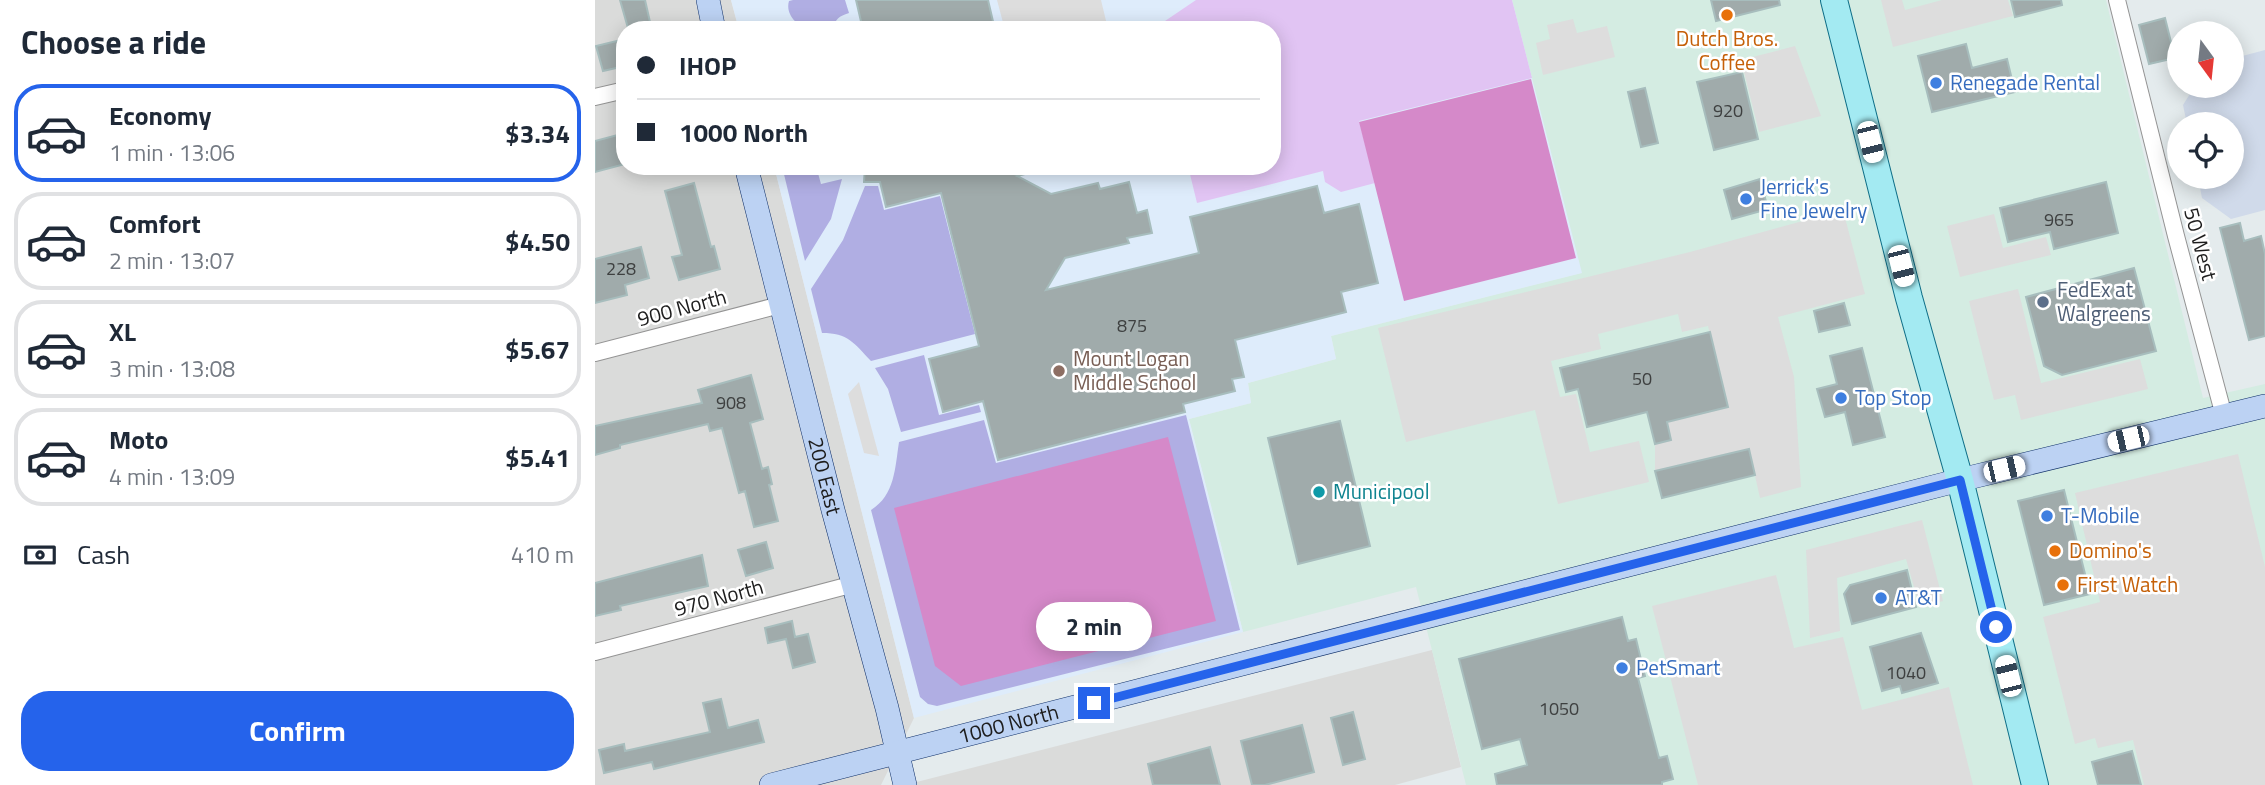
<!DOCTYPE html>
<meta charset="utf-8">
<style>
body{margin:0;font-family:"Titillium Web",sans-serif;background:#f2f2f3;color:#1f2937;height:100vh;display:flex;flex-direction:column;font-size:26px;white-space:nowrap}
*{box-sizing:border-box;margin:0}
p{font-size:23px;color:#747a83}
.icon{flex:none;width:38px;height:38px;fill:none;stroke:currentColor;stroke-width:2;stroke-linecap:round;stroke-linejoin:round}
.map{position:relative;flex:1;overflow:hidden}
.panel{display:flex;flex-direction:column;background:#fff;width:595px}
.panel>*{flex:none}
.top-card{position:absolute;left:21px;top:21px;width:665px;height:154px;border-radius:28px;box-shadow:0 4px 18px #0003;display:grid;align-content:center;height:154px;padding:0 21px;background:#fff}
.needle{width:46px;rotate:165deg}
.buttons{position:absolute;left:1572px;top:21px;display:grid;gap:14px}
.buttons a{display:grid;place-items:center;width:77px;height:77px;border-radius:50%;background:#fff;box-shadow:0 4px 18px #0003;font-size:35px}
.end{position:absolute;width:32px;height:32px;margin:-16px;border:9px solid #2563eb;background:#fff;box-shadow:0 0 0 4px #fff}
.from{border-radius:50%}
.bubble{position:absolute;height:49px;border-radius:24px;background:#fff;box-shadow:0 4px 18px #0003;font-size:23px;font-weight:700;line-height:49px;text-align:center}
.car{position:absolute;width:21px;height:42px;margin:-21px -10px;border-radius:9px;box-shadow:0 0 5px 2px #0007;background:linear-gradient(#fff 24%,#345 0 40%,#fff 0 76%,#345 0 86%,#fff 0)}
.top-card b{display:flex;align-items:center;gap:24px;height:66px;font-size:26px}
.top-card b+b{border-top:2px solid #e0e1e3}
.top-card i{width:18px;height:18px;background:#1f2937}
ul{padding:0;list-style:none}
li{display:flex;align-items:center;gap:21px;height:98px;margin:0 14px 10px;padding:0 7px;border:4px solid #e0e1e3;border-radius:28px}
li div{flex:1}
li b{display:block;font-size:26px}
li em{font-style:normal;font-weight:700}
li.selected{border-color:#2563eb}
li>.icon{width:63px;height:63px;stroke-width:1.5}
h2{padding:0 21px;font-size:32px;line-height:84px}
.pay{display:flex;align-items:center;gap:18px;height:77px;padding:0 21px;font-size:26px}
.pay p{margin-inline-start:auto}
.action{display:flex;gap:14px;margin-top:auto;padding:14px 21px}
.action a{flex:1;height:80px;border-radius:28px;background:#2563eb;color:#fff;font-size:28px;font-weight:700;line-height:80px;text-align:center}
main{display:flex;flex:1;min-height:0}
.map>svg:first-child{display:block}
.residential{fill:#dadbda}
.commercial{fill:#d4ece2}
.education{fill:#deecfb}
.farmland{fill:#d0daea}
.grass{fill:#b0aee3}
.park{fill:#e1c4f3}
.pitch{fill:#d589c9}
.parking{fill:#ddd}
.building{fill:#a0abab;stroke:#a7bdbd;stroke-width:2}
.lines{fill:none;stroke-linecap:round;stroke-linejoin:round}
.street-casing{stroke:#949494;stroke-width:18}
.secondary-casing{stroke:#0f2f68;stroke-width:24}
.primary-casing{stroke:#0e6e87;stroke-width:28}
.street{stroke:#fff;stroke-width:16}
.secondary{stroke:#bcd2f3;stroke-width:23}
.primary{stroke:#a3eaf2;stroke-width:26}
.route{stroke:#2563eb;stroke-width:9}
.food-dot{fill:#e8710a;stroke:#fff;stroke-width:2.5}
.shop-dot{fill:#3f7fe0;stroke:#fff;stroke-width:2.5}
.service-dot{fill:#5c6f8a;stroke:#fff;stroke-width:2.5}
.education-dot{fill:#8d6e63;stroke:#fff;stroke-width:2.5}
.culture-dot{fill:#0f9aa8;stroke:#fff;stroke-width:2.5}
.labels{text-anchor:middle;stroke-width:5;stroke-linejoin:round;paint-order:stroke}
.number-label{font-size:18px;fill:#3e4040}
.food-label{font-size:21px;fill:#c56008;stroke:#fff;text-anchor:start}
.shop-label{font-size:21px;fill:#366cbe;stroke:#fff;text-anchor:start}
.street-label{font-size:21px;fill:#1d1d1d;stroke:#fff}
.service-label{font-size:21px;fill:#4e5e75;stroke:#fff;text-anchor:start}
.education-label{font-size:21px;fill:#785e54;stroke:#fff;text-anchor:start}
.culture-label{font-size:21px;fill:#0d838f;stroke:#fff;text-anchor:start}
</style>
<main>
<section class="panel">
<h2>Choose a ride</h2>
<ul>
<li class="selected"><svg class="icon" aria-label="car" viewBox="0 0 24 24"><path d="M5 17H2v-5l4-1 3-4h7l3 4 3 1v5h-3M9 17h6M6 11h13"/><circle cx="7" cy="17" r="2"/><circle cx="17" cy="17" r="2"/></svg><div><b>Economy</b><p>1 min · 13:06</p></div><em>$3.34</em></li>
<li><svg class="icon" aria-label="car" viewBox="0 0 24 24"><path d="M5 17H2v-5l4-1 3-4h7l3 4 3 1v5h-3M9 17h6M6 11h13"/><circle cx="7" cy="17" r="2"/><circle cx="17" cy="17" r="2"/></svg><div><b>Comfort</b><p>2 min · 13:07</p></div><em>$4.50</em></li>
<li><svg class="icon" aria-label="car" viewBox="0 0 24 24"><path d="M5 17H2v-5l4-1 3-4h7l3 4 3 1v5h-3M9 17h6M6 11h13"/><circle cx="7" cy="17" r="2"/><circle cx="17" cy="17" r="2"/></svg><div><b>XL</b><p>3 min · 13:08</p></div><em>$5.67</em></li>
<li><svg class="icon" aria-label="car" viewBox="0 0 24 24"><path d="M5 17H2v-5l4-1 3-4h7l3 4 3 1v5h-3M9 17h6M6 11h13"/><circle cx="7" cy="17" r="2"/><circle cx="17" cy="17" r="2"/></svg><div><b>Moto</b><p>4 min · 13:09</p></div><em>$5.41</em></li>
</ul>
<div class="pay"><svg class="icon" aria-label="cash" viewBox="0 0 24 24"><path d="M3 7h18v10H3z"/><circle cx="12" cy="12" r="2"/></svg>Cash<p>410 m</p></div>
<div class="action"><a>Confirm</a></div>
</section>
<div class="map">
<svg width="1670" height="785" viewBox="0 0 1670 785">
<rect width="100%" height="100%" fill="#e4ebed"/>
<path class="residential" d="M0,0h136l8,30h-114v136h149l140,552 -33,67h-286z
M837,650l29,117 -66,18h-490z"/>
<path class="commercial" d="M917,0h594l97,398 62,-14v401h-799l-50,-198 -173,45 -54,-213 62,-16 -3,-20 88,-24 -5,-23 250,-63z"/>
<path class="education" d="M136,0h781l70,273 -251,63 5,23 -88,24 3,20 -62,16 54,213 -329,86 -140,-552h498v-136h-533z"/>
<path class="farmland" d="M1670,50v160l-34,9 -29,-21 -4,-21h33v-53h-44l-4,-19 12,-19h36v-27z"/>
<path class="grass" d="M198,0h52l4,13c-10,3 -14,6 -16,17 -7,0 -17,2 -23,0 -13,-4 -25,-16 -21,-29z
M187,166h34l5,18 21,-5 -11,40 -26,42z
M270,186h13l6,24 56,-14 35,138 -104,27c-17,-18 -23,-28 -49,-28l-11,-44 32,-49z
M329,355l15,60 40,-10 2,7 -80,20 -13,-43 -13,-21z
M591,415l54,215 -303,76 -9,-2 -8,-7 -49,-187c24,-15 24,-42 28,-68l85,-22 12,43z"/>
<path class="park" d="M601,0h316l20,78 -173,43 16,62 -34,9 -16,-10 -2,-11 -126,32 -9,-37h84v-136h-105l-2,-9z"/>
<path class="pitch" d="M936,79l45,179 -172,43 -45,-179z
M573,437l48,184 -255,65 -26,-20 -41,-158z"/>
<path class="parking" d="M402,0h104l7,29 -103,1z
M1286,0h21l3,10 37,-10h66l5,16 -120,31z
M978,19l4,14 30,-7 8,31 -72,18 -7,-32 14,-4 -3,-14z
M1200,46l26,70 -62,16 -18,-72z
M1248,210l22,84 -87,23 16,60 7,110 -41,11 -11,-49 -94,22v-27l16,-4 -4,-18 61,-15 -20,-81 -26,6 -4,-18 -80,20 3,15 -50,12 9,36 16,-3 14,58 49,-11 10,41 -91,22 -23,-94 -129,32 -28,-114 312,-76z
M1399,214l9,34 43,-11 5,18 -91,22 -13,-51z
M1423,289l23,94 99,-24 8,30 -127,31 -6,-25 -21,5 -25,-99z
M264,382l20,74 -15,-3 -16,-59z
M1643,454l27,113v218h-121l-11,-45 -35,8 -3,-10 -20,6 -32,-127 57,-15 -25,-109z
M1327,520l21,81 -23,7 -14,-49 -69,19 3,53 -30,7 -4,-88z
M1181,575l18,73 49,-11 19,73 87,-23 24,98h-275l-46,-179z"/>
<path class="building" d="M25,0h25l5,22 -22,6z
M261,0h132l7,30h-132z
M1116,0h68l1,5 -64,16z
M1416,0h50l1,5 -47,12z
M1570,18l10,40 -26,6 -10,-39z
M30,39v27l-22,5 -7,-25z
M1371,44l6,24 35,-9 8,33 -83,20 -14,-56z
M1147,72l16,67 -44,11 -17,-68z
M1050,88l13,55 -17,4 -13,-55z
M30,133v31l-30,8v-31z
M270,166h171l1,5 -20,5 34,18 47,-11 2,6 29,-7 8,31 10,-3 5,23 -25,5 2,5 -64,15 -19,32 153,-37 -9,-36 127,-31 7,27 35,-9 19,79 -37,9 5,20 -111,28 9,37 -12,2 3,12 -52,13 2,8 -187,48 -15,-59 -40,11 -14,-53 50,-13 -38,-153 -55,14 -6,-25h-16z
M1165,179l8,30 -36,10 -8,-29z
M1511,182l12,51 -64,16 -4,-17 -42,10 -8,-34z
M99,183l17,64 3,-1 6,23 -41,11 -7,-23 10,-2 -17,-64z
M1645,223l4,18 17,-5 4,18v82l-16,4 -29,-112z
M46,247l8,31 -24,7 2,10 -32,8v-44z
M1539,268l22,83 -94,24 -18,-9 -18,-69z
M1249,303l6,22 -31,7 -5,-21z
M1115,332l18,75 -61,15 4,18 -16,4 -8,-32 -60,15 -9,-38 -12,3 -6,-24z
M1267,348l23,89 -32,8 -8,-33 -20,5 -8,-28 20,-5 -7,-28z
M156,375l12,44 -13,4 12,46 6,-2 4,17 -3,1 9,36 -24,6 -9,-36 -6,2 -17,-65 -12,3 -2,-7 -88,21v3l-25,7v-29l107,-23 -4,-13z
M745,421l30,125 -72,18 -30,-126z
M1154,449l6,26 -93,23 -7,-27z
M1469,490l26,104 -46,11 -26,-104z
M171,542l7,26 -27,8 -8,-26z
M107,555l6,31 -88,20 1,4 -26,6v-33z
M1312,570l9,37 -64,17 -8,-30 6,-9z
M1027,617l6,24 8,-2 9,37 -7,2 21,80 8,-2 6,23 -11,3v3h-165l-2,-11 32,-9 -7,-26 -38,10 -23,-90z
M197,621l3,16 13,-3 7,28 -22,6 -7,-29 -18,4 -3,-15z
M1326,633l17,50 -36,10 -2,-7 -18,5 -12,-44z
M126,699l7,29 30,-8 6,22 -110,27 -2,-7 -48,11 -5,-23 25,-6 1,7 85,-19 -7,-29z
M758,712l12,47 -22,6 -12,-47z
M707,725l12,47 -49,13h-13l-11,-44z
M615,747l10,38h-67l-5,-21z
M1537,751l9,34h-43l-6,-23z"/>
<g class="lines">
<g class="street-casing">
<path id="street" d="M1522,0l59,236 48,180
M0,97l30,-7
M0,353l185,-48
M0,652l259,-68"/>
</g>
<g class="secondary-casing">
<g id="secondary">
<path d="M113,0l6,30"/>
<path id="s1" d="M151,166l87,344 54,198 18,77"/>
<path id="s2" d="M176,785l1189,-305 305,-74"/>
</g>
</g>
<g class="primary-casing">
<path id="primary" d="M1239,0l75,298 51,182 75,305"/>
</g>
<use href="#street" class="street"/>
<use href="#secondary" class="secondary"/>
<use href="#primary" class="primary"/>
</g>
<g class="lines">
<path class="route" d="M499,703l866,-223 36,147"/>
</g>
<g class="food-dot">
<circle cx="1132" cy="15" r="7"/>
<circle cx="1460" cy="551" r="7"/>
<circle cx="1468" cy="585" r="7"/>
</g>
<g class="shop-dot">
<circle cx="1341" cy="83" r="7"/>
<circle cx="1151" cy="199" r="7"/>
<circle cx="1246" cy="398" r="7"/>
<circle cx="1452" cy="516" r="7"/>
<circle cx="1286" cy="598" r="7"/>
<circle cx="1027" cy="668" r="7"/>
</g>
<circle class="service-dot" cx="1448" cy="302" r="7"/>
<circle class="education-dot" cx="464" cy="371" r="7"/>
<circle class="culture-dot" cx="724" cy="492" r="7"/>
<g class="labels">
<g class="number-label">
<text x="1133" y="117">920</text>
<text x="1464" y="226">965</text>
<text x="26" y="275">228</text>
<text x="537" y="332">875</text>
<text x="1047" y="385">50</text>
<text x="136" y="409">908</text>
<text x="1311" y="679">1040</text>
<text x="964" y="715">1050</text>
</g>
<g class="food-label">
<text x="1132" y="46" text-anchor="middle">Dutch Bros.<tspan x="1132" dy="24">Coffee</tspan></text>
<text x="1474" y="558">Domino's</text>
<text x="1482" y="592">First Watch</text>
</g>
<g class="shop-label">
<text x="1355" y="90">Renegade Rental</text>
<text x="1165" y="194">Jerrick's<tspan x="1165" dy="24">Fine Jewelry</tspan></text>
<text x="1260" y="405">Top Stop</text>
<text x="1466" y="523">T-Mobile</text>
<text x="1300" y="605">AT&amp;T</text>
<text x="1041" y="675">PetSmart</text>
</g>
<g class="street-label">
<text transform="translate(1605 244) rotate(75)" y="7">50 West</text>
<text transform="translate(87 308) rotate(-15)" y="7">900 North</text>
<text dy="7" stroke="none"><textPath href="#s1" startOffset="320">200 East</textPath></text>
<text transform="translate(124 598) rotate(-15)" y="7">970 North</text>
<text dy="7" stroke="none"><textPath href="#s2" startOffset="245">1000 North</textPath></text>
</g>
<g class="service-label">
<text x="1462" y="297">FedEx at<tspan x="1462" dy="24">Walgreens</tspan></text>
</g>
<g class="education-label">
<text x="478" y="366">Mount Logan<tspan x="478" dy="24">Middle School</tspan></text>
</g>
<g class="culture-label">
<text x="738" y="499">Municipool</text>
</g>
</g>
</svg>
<div class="buttons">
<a><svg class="needle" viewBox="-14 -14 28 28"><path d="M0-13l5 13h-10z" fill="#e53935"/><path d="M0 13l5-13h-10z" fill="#747a83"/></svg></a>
<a><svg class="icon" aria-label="locate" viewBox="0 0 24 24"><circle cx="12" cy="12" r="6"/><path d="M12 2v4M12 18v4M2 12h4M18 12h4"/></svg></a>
</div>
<i class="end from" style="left:1401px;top:627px"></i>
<i class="end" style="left:499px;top:703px"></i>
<div class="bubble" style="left:441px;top:602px;width:116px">2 min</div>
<i class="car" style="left:1275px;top:142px;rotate:166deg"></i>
<i class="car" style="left:1306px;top:266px;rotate:166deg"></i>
<i class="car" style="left:1533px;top:439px;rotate:257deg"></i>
<i class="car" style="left:1409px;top:469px;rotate:77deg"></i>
<i class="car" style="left:1413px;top:676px;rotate:346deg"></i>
<div class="top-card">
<b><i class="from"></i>IHOP</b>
<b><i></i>1000 North</b>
</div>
</div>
</main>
